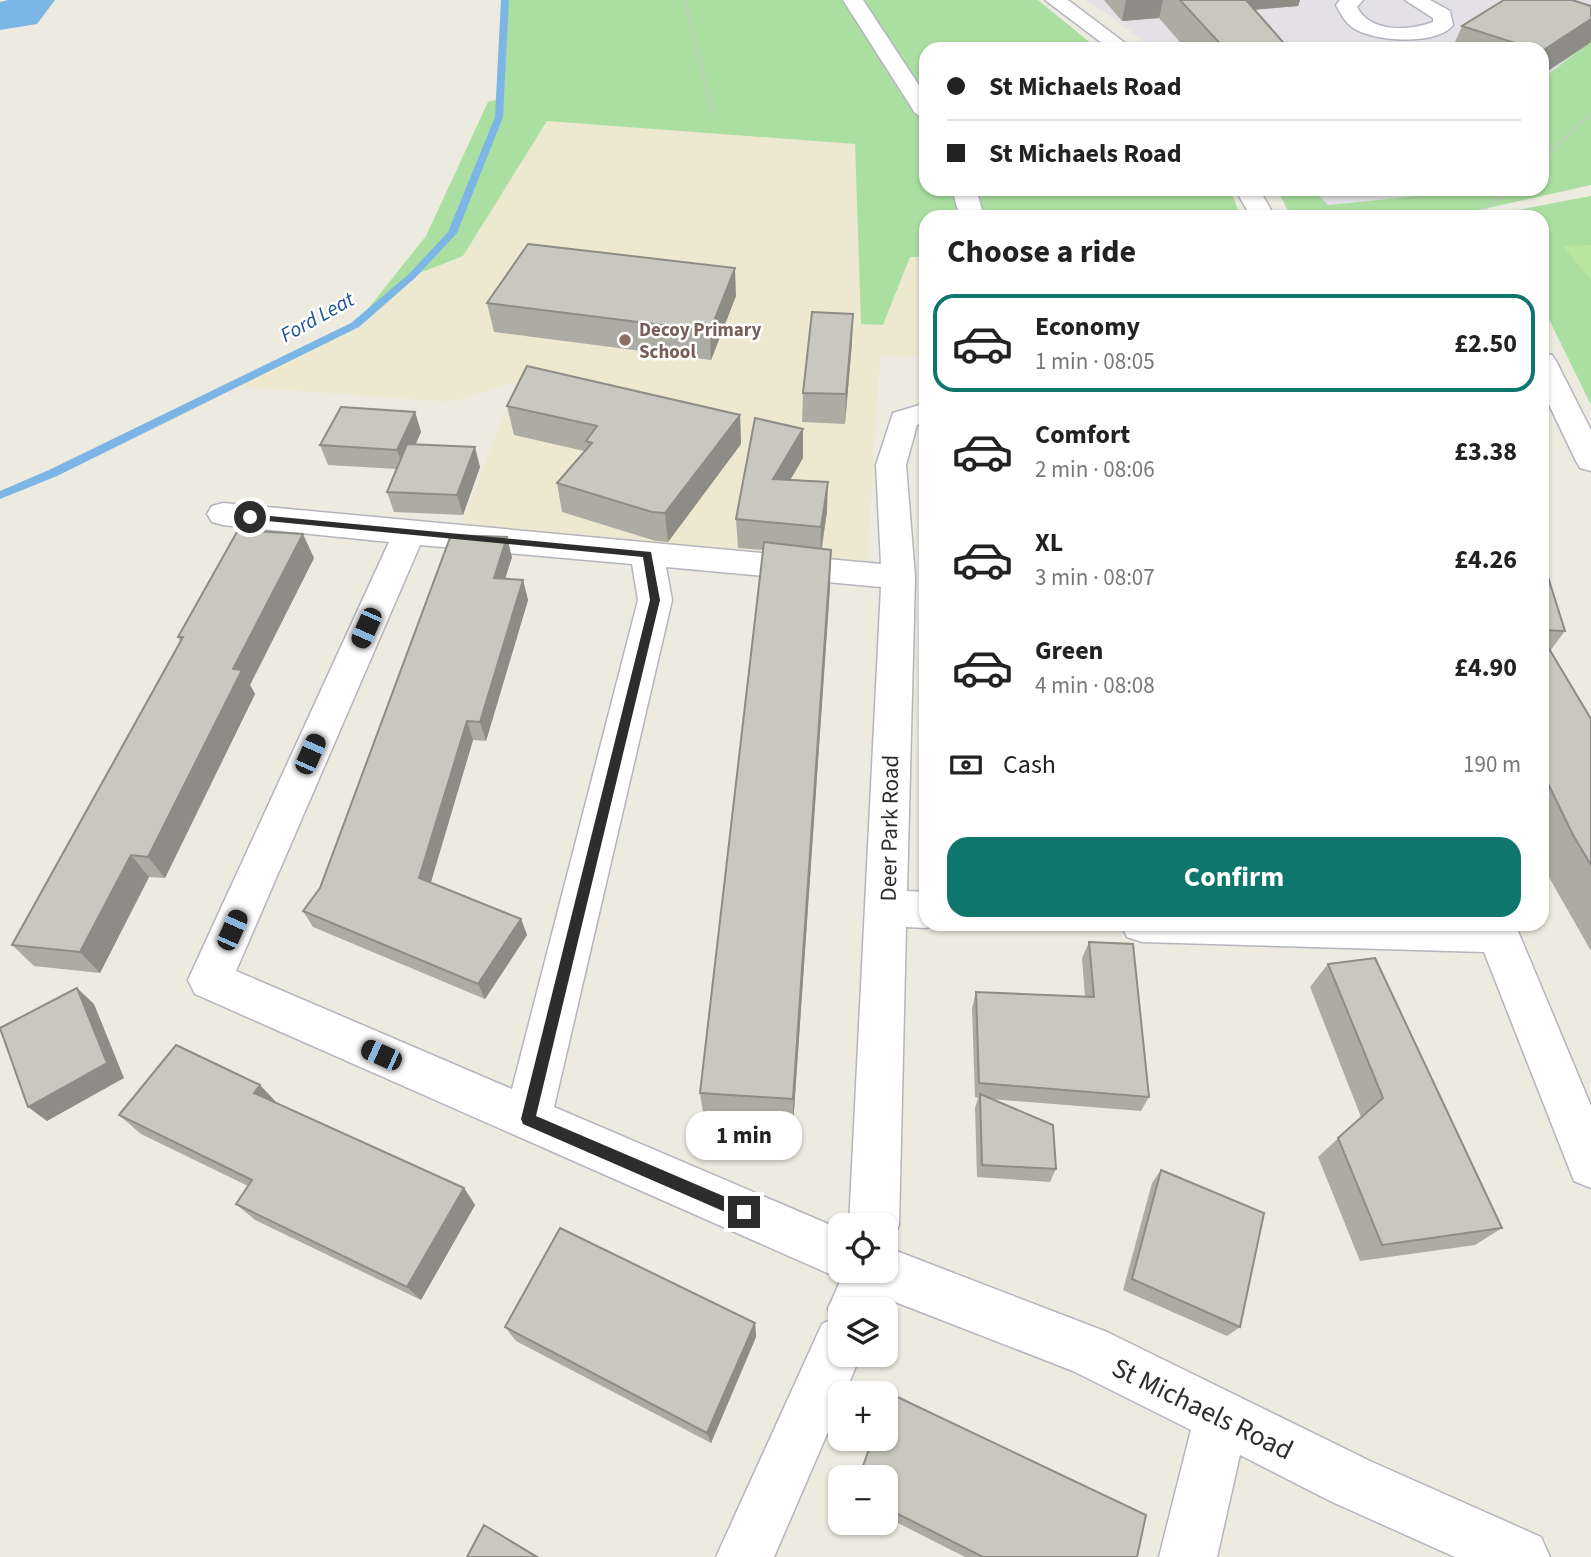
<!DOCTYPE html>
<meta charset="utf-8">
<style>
body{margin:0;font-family:"Source Sans 3",sans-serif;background:#f2f2f2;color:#222;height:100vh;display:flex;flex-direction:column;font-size:26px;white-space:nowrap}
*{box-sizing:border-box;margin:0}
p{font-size:23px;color:#767676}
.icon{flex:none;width:38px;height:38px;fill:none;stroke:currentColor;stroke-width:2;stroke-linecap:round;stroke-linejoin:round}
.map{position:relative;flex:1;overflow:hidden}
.sheet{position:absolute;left:919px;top:210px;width:630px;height:721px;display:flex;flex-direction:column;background:#fff;border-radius:21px;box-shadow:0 2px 5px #0004}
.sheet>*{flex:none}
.guide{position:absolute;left:919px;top:42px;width:630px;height:154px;border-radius:21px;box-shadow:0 2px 5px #0004;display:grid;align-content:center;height:154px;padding:0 28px;background:#fff}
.fabs{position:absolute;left:828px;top:1213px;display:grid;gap:14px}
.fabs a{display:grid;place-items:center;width:70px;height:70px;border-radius:14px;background:#fff;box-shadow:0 2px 5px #0004;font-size:35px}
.end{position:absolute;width:32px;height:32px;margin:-16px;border:9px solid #2d2d2d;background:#fff;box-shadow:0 0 0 4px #fff}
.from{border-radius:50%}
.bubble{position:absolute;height:49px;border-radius:21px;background:#fff;box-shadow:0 2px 5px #0004;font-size:23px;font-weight:700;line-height:49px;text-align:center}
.car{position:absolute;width:21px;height:42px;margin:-21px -10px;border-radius:9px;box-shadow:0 0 5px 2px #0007;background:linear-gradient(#222 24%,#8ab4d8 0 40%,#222 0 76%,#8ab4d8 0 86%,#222 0)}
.guide b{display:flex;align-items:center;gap:24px;height:66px;font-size:26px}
.guide b+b{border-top:2px solid #e0e0e0}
.guide i{width:18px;height:18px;background:#222}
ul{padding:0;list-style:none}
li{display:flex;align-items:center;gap:21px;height:98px;margin:0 14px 10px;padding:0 14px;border:4px solid transparent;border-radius:21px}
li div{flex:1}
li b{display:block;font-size:26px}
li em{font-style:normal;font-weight:700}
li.on{border-color:#0f766e}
li>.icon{width:63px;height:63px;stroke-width:1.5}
h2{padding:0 28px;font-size:32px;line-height:84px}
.pay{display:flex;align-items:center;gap:18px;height:77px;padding:0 28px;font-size:26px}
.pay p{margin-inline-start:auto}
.action{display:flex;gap:14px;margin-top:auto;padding:14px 28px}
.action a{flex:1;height:80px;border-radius:21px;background:#0f766e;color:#fff;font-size:28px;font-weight:700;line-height:80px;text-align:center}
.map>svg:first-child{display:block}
.industrial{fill:#e3e0e6}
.education{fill:#ede9d1}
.green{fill:#abdfa1}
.pitch{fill:#bae59e}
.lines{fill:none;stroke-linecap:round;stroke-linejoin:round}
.stream{fill:#7cb6e7;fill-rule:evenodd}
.river{fill:#7cb6e7;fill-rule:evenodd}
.minor-casing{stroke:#b4b4bf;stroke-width:3}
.path{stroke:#c8c8c8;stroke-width:2.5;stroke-dasharray:2.5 2;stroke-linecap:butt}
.minor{fill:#fff;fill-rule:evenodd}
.wall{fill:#adaca3}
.shaded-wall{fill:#8d8c85}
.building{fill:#c9c8be;stroke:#8d8c85;stroke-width:2}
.route{fill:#2d2d2d}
.education-dot{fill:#8d6e63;stroke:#fff;stroke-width:2.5}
.labels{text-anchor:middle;stroke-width:5;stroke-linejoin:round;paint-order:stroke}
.far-education-label{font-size:19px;font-weight:bold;fill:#785e54;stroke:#fff;text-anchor:start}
.far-water-label{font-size:21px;font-style:italic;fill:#185396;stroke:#fff}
.street-label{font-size:23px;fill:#2d2d2d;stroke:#fff}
.near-street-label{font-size:28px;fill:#2d2d2d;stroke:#fff}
</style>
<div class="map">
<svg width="1591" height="1557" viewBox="0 0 1591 1557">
<rect width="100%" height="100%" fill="#edeae0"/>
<path class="industrial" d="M1087,0h504v41l-49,38v-30h-387z
M1312,189h131l5,4 -121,12z"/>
<path class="education" d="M547,121l308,23 6,180h22l27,-67h16v100l-46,-1 -13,207 -408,-33 58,-148 -67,20 -216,-16 121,-61 57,-49 51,-20z"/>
<path class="green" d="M505,0h533l60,49h-172v140h304l11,28h-315v40h-16l-27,68 -22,-1 -6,-180 -308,-23 -84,135 -51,20 -57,49 71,-89 62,-134 13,-4z
M1591,41v144l-144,32h-156l-14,-28h35l16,16 119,-12 -4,-4h99v-110z
M1591,196v209l-49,-100v-88h-44l-1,-3z"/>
<path class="pitch" d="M1591,245v35l-28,-34z"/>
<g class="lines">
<path class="stream" d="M501,0h8l-6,117 -46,116 -42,45 -56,49 -302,149 -57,23v-8l49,-21 302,-147 58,-49 39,-42 47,-115z"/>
<path class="river" d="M8,0h47l-18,24 -37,6v-28z"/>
<g class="minor-casing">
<path id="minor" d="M843,0h20l63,96v24l-11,-7z
M1045,0h23l65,49h-23z
M1363,0l-6,7c13,26 52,24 76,15v-4l-28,-18h25l20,11 3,14c-16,21 -81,17 -101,2 -8,-6 -11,-13 -16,-22l4,-5z
M952,189h24l8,28h-24z
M1235,189h24l16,28h-24z
M1542,353l10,2 4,6 35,69v41l-11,-3 -4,-7 -34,-71z
M926,403v19l-9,3 -11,40 9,112 -8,314 19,1v32h11l-11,4 -20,-1 -7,298 -8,17 -5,3v-20h-37l32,-638 -215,-20 6,33 -118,507 286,122v41h46v-23l221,85 263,129 171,76 9,20h-95l-125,-56 -90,-46 -23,102h-58l32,-127 -118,-59 -188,-73 -5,11h-40v45h21l-16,39h-5v11l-66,153h-58l106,-233 10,-5 -4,-10 13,-30 -646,-285 -7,-14 201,-438 -166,-17 -11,-3 -5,-8 5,-8 11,-3 658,61 -5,-99 17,-52zM420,545l212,19 6,36 -126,489 -276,-118z
M1121,924h394l76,182v82l-17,-7 -90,-229 -342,-10 -15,-5z"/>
</g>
<path class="path" d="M685,0l28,114
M1542,160l49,-47
M1475,217l36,-28"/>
<use href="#minor" class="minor"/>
</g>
<path class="wall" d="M1104,0h196l-2,6 -44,3 35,40h-103l-27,-31 -37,3z
M1462,26l128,17 -48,6h-90z
M736,296l-25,64 -217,-28 -7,-29z
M852,342l-7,82 -43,-2 1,-29z
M507,406l233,9 1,29 -73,98 -12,-1 -94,-29 -5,-29 27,-32 -70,-16z
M415,412l6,20 -5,12 64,23 -17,48 -69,-3 -7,-20 10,-23 -69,-4 -8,-20z
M803,458l-13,22 37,31 -5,38 8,38 -37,538 -89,-6 -4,-26 63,-543 -25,-2 -2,-29z
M512,557l-7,22 18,1 5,20 -42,141 -13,-1 -42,142 90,37 6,16 -42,64 -172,-72 -10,-16 17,-23z
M314,558l-64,127 5,9 -90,184 -16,-1 -49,96 -66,-7 -22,-21 168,-304 -2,-4z
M1542,558l23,73 -15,20 41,68v232l-49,-86z
M1089,942l60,155 -8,14 -150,-12 65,70 -6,13 -73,-5 -2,-69 3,-10 -3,-1 -3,-89 4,-16 109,5 -3,-39z
M1328,964l174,264 -27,17 -115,16 -42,-104 43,-40 -51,-130z
M277,1104l187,84 11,17 -54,95 -166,-80 -19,-16 12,-18 -107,-52 -22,-19z
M1161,1170l79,157 -13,9 -104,-46 29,-107z
M755,1323l1,14 -45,106 -195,-102 -11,-14z
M886,1477l251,80h-172l-79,-40z"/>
<path class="shaded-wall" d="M1126,0h37l-4,18 -37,3z
M1223,0h77l-2,6 -79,7z
M1591,19v21l-1,3 -48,32v-24z
M735,268l1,28 -25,64 -1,-29z
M853,314l-1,28 -7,82 1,-30z
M415,412l6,20 -17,37 -7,-19z
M740,415l1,29 -73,98 -3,-29z
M803,429v29l-29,50 -1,-29z
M475,447l5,20 -17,48 -6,-20z
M828,482l-1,29 -7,45 1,-29z
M303,534l11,24 -64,127 5,9 -90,184 -17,-21 85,-188z
M507,537l5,20 -13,41 -5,-20z
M831,550l-1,37 -37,538v-26z
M523,580l5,20 -42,141 -6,-19z
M467,721l6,19 -46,155 -8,-17z
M131,855l18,22 -49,96 -20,-21z
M521,919l6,16 -42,64 -7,-15z
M77,988l17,16 30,74 -77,43 -19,-14z
M260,1085l18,19 -24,-11z
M464,1188l11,17 -54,95 -14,-13z
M755,1323l1,14 -45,106 -4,-10z
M484,1525l9,5 46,27h-2z"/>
<path class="building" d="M1180,0h66l43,49h-64z
M1504,0h68l19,6v13l-49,32v-2h-8l-72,-23z
M528,244l207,24 -25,63 -223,-28z
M812,312l41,2 -7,80 -43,-1z
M527,366l213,49 -75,98 -13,-1 -95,-29 35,-40 -6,-2 11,-15 -90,-20z
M341,407l74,5 -18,38 -77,-5z
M755,418l48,11 -30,50 55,3 -7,45 -85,-8z
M407,444l68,3 -18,48 -70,-3z
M238,530l65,4 -70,135 9,1 -94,187 -17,-2 -51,97 -68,-7 171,-308h-5z
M451,535l56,2 -13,41 29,2 -43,142 -13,-1 -48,157 102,41 -43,65 -175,-73 17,-23z
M764,542l67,8 -38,549 -93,-6z
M1542,558l23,73 -23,-1z
M1542,637l49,82v146l-18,-30 -31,-64z
M1089,942l44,2 16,153 -170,-14 -3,-91 118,5z
M1375,958l127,270 -120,17 -44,-107 45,-40 -55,-134z
M77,988l30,75 -79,44 -28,-79z
M176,1045l84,40 -6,8 210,95 -57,99 -171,-83 16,-24 -133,-65z
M980,1094l73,31 3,44 -74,-4z
M1161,1170l103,43 -24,114 -108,-48z
M560,1228l195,95 -48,110 -202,-106z
M889,1393l257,122 -9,42h-154l-97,-49v-31h-27l14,-39h13v-36z
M484,1525l53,32h-70z"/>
<path class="route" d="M250,514l401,38 9,48 -124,516 213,91v11h-10l-216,-94 -2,-5 129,-519 -7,-43 -397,-38z"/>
<circle class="education-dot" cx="625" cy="340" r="7"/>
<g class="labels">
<g class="far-education-label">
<text x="639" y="336">Decoy Primary<tspan x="639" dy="22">School</tspan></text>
</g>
<g class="far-water-label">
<text transform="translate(317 317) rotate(-29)" y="7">Ford Leat</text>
</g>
<g class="street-label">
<text transform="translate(889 828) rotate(-89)" y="8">Deer Park Road</text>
</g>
<g class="near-street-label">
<text transform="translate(1203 1408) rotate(26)" y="10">St Michaels Road</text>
</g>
</g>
</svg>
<div class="fabs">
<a><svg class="icon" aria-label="locate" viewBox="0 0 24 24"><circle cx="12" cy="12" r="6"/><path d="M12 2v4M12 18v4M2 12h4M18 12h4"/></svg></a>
<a><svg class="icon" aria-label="layers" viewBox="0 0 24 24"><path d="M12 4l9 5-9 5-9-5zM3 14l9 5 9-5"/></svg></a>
<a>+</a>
<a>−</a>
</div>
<i class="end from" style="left:250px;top:517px"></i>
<i class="end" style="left:744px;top:1212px"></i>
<div class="bubble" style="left:686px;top:1111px;width:116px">1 min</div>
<i class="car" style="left:366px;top:628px;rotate:204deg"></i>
<i class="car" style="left:310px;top:754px;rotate:24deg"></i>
<i class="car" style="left:232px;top:930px;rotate:24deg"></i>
<i class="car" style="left:381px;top:1055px;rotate:294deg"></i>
<div class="guide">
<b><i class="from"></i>St Michaels Road</b>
<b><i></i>St Michaels Road</b>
</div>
<section class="sheet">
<h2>Choose a ride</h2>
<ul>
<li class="on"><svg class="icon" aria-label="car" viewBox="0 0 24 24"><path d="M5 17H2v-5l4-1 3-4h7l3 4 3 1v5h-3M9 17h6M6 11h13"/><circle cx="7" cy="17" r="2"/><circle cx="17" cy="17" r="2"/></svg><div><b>Economy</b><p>1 min · 08:05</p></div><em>£2.50</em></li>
<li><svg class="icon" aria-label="car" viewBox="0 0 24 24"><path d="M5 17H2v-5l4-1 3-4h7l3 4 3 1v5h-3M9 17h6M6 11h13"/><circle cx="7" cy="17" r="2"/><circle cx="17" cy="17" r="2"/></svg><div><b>Comfort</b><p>2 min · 08:06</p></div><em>£3.38</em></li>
<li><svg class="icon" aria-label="car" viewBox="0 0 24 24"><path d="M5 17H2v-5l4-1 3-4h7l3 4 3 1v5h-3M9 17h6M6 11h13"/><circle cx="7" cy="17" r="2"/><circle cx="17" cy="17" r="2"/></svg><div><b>XL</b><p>3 min · 08:07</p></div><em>£4.26</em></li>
<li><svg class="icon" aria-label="car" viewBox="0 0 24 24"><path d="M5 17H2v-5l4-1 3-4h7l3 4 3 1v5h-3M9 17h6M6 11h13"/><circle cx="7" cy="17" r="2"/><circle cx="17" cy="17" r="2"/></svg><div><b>Green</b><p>4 min · 08:08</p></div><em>£4.90</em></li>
</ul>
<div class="pay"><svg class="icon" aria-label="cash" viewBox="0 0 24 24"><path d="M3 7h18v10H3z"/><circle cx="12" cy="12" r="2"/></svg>Cash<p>190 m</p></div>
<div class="action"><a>Confirm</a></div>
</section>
</div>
